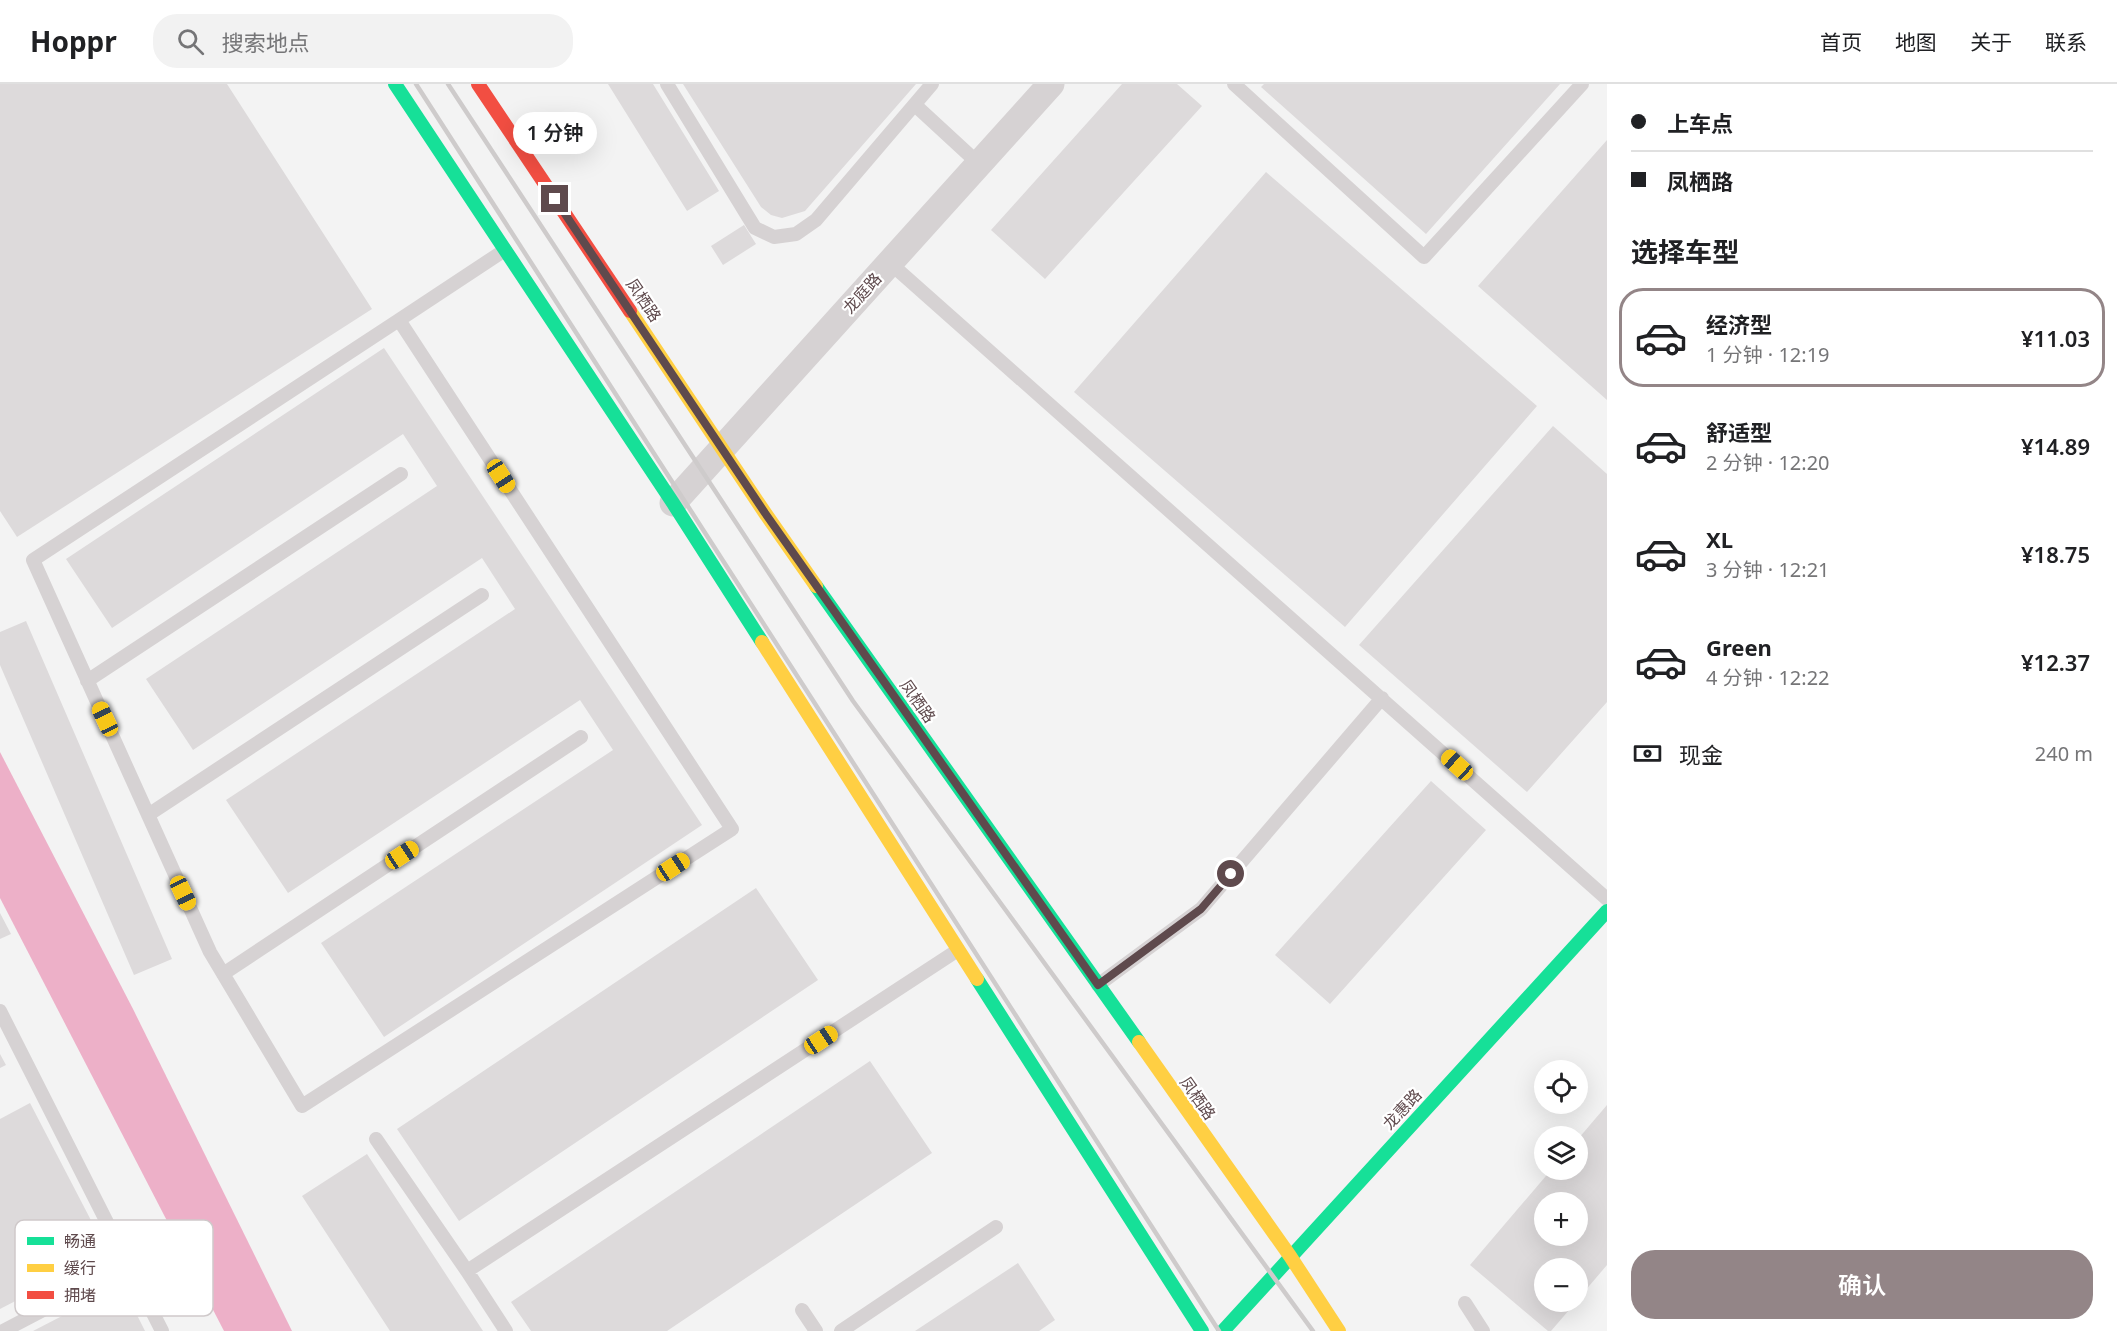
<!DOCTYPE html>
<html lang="zh">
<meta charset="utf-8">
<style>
body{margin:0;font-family:"Noto Sans","Noto Sans SC",sans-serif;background:#f2f2f2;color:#202124;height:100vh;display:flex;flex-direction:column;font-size:22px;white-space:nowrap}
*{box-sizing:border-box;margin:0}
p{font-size:20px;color:#757577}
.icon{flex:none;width:33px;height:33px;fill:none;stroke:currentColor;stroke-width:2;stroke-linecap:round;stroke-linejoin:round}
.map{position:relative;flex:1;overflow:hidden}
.sheet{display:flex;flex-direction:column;background:#fff;width:510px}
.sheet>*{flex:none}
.hud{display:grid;align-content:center;height:132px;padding:0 24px;background:#fff}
.fabs{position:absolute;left:1534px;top:976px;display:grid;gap:12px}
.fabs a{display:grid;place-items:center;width:54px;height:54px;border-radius:50%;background:#fff;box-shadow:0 6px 24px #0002;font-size:30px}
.end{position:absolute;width:27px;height:27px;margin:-14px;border:8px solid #5f4a4d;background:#fff;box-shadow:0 0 0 3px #fff}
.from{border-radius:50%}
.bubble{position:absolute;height:42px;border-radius:21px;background:#fff;box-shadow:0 6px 24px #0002;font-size:20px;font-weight:600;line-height:42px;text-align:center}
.car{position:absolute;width:18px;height:36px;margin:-18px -9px;border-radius:8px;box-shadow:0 0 4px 2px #0007;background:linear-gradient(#f5c518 24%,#345 0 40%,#f5c518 0 76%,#345 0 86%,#f5c518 0)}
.hud b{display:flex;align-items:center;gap:21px;height:57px;font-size:22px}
.hud b+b{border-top:2px solid #e0e0e0}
.hud i{width:15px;height:15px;background:#202124}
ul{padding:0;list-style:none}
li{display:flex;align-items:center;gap:18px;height:99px;margin:0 12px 9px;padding:0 12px;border:3px solid transparent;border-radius:24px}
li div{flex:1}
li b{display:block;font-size:22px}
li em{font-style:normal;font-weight:600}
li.current{border-color:#938587}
li>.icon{width:54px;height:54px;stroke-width:1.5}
h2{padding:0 24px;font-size:27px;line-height:72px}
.pay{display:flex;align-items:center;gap:15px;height:66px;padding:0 24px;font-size:22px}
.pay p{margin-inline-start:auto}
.button{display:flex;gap:12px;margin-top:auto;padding:12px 24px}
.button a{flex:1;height:69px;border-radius:24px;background:#938587;color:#fff;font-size:24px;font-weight:600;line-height:69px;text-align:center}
header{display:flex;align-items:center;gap:36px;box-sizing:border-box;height:84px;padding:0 30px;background:#fff;border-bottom:2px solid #e0e0e0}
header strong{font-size:28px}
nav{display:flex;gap:33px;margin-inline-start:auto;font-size:21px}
.search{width:420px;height:54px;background:#f2f2f2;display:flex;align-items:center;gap:15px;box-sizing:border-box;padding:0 21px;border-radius:24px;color:#757577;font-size:22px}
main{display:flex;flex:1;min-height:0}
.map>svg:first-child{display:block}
.water{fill:#edb0c8}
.building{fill:#dddadb;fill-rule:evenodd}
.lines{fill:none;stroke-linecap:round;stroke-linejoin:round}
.lane{stroke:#d6d2d3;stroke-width:14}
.street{stroke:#d6d2d3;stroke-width:27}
.fast{stroke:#16e098;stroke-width:14}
.slow{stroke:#ffcf43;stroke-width:14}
.jam{stroke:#f24e42;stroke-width:14}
.rail{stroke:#cecbcb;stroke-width:4.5}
.route{stroke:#5f4a4d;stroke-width:8}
.labels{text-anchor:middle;stroke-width:4.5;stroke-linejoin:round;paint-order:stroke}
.street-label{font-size:16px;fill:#5f4a4d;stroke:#fff}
.key{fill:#fff;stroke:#cfc9ca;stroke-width:1.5}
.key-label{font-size:16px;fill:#5f4a4d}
</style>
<header>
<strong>Hoppr</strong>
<div class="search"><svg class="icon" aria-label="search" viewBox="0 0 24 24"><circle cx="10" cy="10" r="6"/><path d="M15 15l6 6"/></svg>搜索地点</div>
<nav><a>首页</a><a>地图</a><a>关于</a><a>联系</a></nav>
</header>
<main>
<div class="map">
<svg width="1607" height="1247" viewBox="0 0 1607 1247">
<rect width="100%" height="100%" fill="#f3f3f3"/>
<path class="water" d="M0,668l133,257 159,322h-68l-224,-433z"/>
<path class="building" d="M0,0h227l145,225 -355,228 -17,-26z
M608,0h45l66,107 -32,20z
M683,0h233l-111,127 -23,7 -11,-3 -10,-8z
M1122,0h55l25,22 -157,173 -54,-49z
M1264,0h296l-134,150 -165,-147z
M1607,56v260l-129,-114z
M1266,88l271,234 -192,221 -271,-235z
M744,141l12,19 -33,21 -12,-19z
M384,264l318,477 -318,212 -63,-94 292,-193 -33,-50 -292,193 -62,-93 289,-191 -33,-51 -289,192 -47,-71 291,-193 -34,-52 -291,194 -46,-69z
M1553,342l54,48v228l-80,90 -168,-147z
M26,537l146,338 -38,16 -134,-310v-33z
M1431,697l55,49 -156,174 -55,-49z
M756,804l62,92 -359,241 -62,-92z
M0,829l11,21 -11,5z
M0,970l6,11 -6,3z
M870,977l62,92 -265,178h-136l-20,-29z
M30,1019l78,150 -108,56v-190z
M1607,1021v160l-29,34v-30h-33v33h31l-25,29h-3l-78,-66 81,-95h27v-31zM1545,1119h33v33h-33z
M367,1070l116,177h-93l-88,-135z
M1018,1179l37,57 -16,11h-124z
M122,1201l23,46h-112z"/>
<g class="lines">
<path class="lane" d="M667,0l88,144 19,9 22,-3 20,-14 116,-136
M1234,0l190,173 158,-173
M915,21l64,59
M890,179l717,636
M399,236l333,509 -430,277 -92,-154 -177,-392z
M399,236l106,-70
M87,597l314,-207
M148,731l334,-220
M223,890l358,-237
M1098,901l103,-76 181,-211
M0,927l162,320
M376,1055l91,132 39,60
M467,1187l491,-321
M1465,1219l18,28
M802,1226l14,21
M3,1247l126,-66
M841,1247l155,-104"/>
<path class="street" d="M673,419l378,-419"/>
<path class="fast" d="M395,0l278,419 89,139
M816,502l323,456
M977,895l225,352
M1223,1247l384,-420"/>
<path class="slow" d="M630,227l135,202 51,73
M762,558l215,337
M1139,958l151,214 49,75"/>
<path class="jam" d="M478,0l152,227"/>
<path class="rail" d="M416,0l803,1247
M448,0l405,617 460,630"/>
</g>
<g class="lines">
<path class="route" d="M555,115l210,314 333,472 103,-76 30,-35"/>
</g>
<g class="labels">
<g class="street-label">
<text transform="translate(862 209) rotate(-48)" y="6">龙庭路</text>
<text transform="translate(644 216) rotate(56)" y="6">凤栖路</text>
<text transform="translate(918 617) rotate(55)" y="6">凤栖路</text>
<text transform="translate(1198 1014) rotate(55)" y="6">凤栖路</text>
<text transform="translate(1402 1025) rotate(-47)" y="6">龙惠路</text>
</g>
</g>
<rect x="15" y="1136" width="198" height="96" rx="9" class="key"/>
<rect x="27" y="1153" width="27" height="8" fill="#16e098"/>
<rect x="27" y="1180" width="27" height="8" fill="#ffcf43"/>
<rect x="27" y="1207" width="27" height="8" fill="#f24e42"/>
<g class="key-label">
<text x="64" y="1163">畅通</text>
<text x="64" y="1190">缓行</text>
<text x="64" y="1217">拥堵</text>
</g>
</svg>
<div class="fabs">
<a><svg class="icon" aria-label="locate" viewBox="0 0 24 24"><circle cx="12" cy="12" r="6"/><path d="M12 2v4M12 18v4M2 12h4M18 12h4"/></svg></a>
<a><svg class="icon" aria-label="layers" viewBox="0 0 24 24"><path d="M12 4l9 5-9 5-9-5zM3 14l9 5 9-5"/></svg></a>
<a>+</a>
<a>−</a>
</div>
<i class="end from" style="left:1231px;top:790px"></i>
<i class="end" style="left:555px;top:115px"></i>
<div class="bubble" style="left:513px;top:28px;width:84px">1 分钟</div>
<i class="car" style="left:501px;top:392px;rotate:147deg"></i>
<i class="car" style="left:105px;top:635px;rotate:335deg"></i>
<i class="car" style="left:1457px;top:681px;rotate:312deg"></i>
<i class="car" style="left:402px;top:771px;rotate:57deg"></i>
<i class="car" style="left:673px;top:783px;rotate:57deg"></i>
<i class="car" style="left:183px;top:809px;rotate:155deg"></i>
<i class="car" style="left:821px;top:956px;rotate:57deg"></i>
</div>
<section class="sheet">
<div class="hud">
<b><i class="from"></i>上车点</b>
<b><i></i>凤栖路</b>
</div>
<h2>选择车型</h2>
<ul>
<li class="current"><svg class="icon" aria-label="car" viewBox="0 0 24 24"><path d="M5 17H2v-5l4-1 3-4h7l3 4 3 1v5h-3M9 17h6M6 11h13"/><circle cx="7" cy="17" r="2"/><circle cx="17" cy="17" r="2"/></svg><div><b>经济型</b><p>1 分钟 · 12:19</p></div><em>¥11.03</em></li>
<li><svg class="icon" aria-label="car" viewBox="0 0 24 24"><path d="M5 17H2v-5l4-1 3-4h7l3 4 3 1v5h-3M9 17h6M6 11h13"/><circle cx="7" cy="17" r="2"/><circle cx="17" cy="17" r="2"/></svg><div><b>舒适型</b><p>2 分钟 · 12:20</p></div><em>¥14.89</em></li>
<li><svg class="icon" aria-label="car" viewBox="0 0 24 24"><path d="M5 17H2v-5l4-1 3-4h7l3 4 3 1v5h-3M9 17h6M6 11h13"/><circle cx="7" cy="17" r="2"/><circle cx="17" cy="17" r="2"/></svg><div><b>XL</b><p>3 分钟 · 12:21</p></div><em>¥18.75</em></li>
<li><svg class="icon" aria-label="car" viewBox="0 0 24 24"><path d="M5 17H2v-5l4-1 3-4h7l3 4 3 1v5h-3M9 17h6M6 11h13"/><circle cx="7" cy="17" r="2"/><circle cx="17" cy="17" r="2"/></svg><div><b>Green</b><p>4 分钟 · 12:22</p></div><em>¥12.37</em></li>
</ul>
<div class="pay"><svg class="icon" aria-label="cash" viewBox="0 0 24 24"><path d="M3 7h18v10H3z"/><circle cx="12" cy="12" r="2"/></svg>现金<p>240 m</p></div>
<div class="button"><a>确认</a></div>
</section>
</main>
